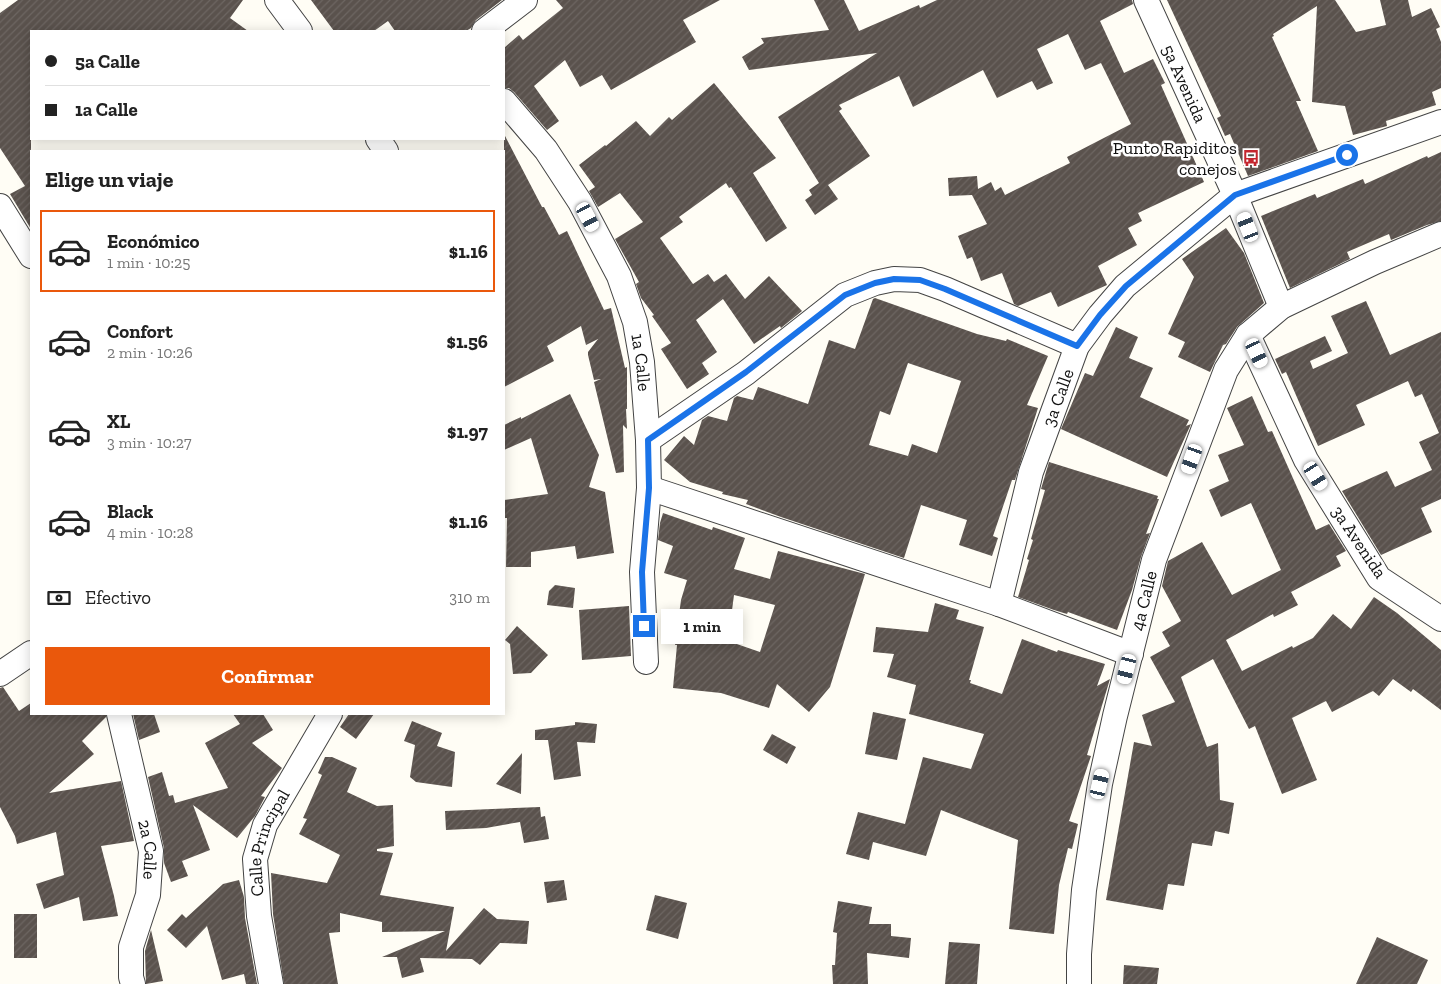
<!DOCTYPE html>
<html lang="es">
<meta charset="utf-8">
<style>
body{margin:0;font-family:"Zilla Slab",serif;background:#f2f2f2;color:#222;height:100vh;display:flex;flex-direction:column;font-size:19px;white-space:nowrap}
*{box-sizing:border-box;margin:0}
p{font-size:16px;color:#767676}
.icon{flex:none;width:28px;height:28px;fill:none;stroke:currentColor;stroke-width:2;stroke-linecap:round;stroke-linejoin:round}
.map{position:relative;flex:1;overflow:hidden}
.drawer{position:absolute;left:30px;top:150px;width:475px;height:565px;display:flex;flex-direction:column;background:#fff;border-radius:0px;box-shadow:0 2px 12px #0003}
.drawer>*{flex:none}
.hud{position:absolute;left:30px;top:30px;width:475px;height:110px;border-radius:0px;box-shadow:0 2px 12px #0003;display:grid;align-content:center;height:110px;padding:0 15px;background:#fff}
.end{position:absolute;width:22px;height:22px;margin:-11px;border:6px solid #1a73e8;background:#fff;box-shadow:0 0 0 2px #fff}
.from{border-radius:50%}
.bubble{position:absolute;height:35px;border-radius:0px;background:#fff;box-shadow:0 2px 12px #0003;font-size:16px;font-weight:700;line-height:35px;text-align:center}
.car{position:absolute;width:15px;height:30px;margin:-15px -8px;border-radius:6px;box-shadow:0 0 4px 1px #0007;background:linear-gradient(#fff 24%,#345 0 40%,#fff 0 76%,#345 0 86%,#fff 0)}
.hud b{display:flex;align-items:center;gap:18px;height:48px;font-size:19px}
.hud b+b{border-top:1px solid #e0e0e0}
.hud i{width:12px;height:12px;background:#222}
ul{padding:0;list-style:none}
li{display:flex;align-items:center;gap:15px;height:82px;margin:0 10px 8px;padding:0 5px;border:2px solid transparent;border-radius:0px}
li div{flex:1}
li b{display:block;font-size:19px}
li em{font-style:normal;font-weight:700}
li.selected{border-color:#ea580c}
li>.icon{width:45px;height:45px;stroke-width:1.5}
h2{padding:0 15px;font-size:22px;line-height:60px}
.pay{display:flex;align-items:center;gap:12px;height:55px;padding:0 15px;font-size:19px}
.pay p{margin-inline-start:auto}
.cta{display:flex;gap:10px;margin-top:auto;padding:10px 15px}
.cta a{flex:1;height:58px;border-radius:0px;background:#ea580c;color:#fff;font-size:20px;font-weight:700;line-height:58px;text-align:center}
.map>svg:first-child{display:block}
.building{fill:url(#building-hatch);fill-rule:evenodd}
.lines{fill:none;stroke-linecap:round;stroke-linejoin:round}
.minor-casing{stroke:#444;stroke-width:26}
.minor{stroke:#fff;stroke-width:24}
.route{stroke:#1a73e8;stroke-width:6}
.labels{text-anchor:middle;stroke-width:5;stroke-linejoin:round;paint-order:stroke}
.street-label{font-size:18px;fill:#111;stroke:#fff}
.poi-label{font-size:18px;fill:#111;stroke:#fff;text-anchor:end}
</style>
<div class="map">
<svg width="1441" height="984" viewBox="0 0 1441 984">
<defs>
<pattern id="building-hatch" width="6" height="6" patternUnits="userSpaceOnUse" patternTransform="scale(1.25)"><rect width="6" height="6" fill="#5a524d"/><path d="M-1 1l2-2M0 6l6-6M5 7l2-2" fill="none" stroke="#6d6662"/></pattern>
</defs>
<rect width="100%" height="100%" fill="#fffdf5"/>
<path class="building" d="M18,0h225l-13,18 18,13h-217v198l-21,-35 15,-8 -25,-38v-135z
M311,0h191l-26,20 -5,8 -5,3h-71l-7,-10 -14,10h-40z
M556,0h164l-37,20 13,22 -85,48 -9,-15 -22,12 -15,-27 -31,26 25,35 -12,9 -33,-38 -5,-4h-5v-40l15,-13 4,5 40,-32z
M814,0h30l15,31 60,-26 1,3 17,-8h195l1,4 -33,17 24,52 29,-14 12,24 -4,2 43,97 -66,31 4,8 -14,7 9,17 -39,21 9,19 -49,22 -7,-15 -33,14 -4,-2 -12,-31 -21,8 -9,-24 -5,2 -9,-23 29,-12 -15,-29 -23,1 -1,-18 29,-2 1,13 13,-7 4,9 6,-4 4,8 65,-32 -3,-6 64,-33 -30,-61 -16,7 -17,-36 -31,15 16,34 -16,7 -5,-9 -35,17 -14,-28 -70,37 -14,-31 -60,29 3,4 -3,2 31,45 -42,29 10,14 -23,16 -10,-15 7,-5 -3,-5 10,-7 -41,-66 99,-64 -128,17 -7,-13 22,-14 -3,-5 68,-8z
M1167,0h168l21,32 30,-7 -6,-25h28l4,17 19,-9 9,19 -4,2 5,13v46l-9,4 4,13 -50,16 1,5 -34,9 -8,-29 -33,-4 5,-96 -44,28 1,2 -2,1 29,64h-5l22,50 -70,25 -18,-42 -5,2 -8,-18 4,-2z
M714,83l62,75 -23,15 34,55 -21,14 -35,-55 -2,1 -3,-5 -47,34 4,5 -23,16 33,46 15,-10 6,8 12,-8 19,25 24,-23 33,35 -21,17 -1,-2 -26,18 -31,-45 -27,21 21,32 -15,11 7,11 -22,15 -26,-40 10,-6 -19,-27 2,-1 -13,-17 -5,-14 3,-2 -24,-43 28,-17 -23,-29 -22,14 -9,-16 6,-4 -16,-22 26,-20 1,1 30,-25 14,15 19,-19 3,3z
M504,134l38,73h2l15,28 8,-4 37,79 7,-2 14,60 2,-1v42h-1l1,20 -4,-4 1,47 -8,1 -22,-91 7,-3 -7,1 -6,-25v-3l10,-13 -12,6 -5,-19 -34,20 7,15 -50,26z
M1441,152v69l-14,4 -36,15 -2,-6 -42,18 3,7 -60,29 -29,-72 54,-22 2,4 46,-19 2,5 62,-28 1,2z
M1226,228l18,25 20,50 -27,24 -11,17 -3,1 -13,27 -32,-15 7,-15 -17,-8 26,-57 -12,-18z
M875,298l102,36 29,7 1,-2 41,17 -21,49 11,3 -23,72h-3l-19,56 5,2 -6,18 -33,-11 8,-25 -46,-15 -17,53 -123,-41 -35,-13 2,-4 -26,-6 1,-2 -33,-10 -26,-22 20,-24 10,9 8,-25 6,-4 19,5 7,-23 3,-2 16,4 5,-13 50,17 21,-64 26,9 18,-50zM908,363l53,18 -24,72 -25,-9 -4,12 -39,-11 11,-34 10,4z
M1366,301l24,54 51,-23v167l-20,9 11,24 -51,23 -39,-64 45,-20 8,16 37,-17 -13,-28 20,-9 -17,-39 -7,3 -7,-16 -52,24 9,20 -47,21 -32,-74 -4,2 -7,-15 50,-23 7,15 -22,10 3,8 35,-16 -17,-37z
M1116,327l22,10 -9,21 24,10 -13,29 49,23 -3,6 5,-2 -24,53 -106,-48 24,-56 8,3z
M570,394l29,61 -10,32 16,5 9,61 -37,6 -2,-13 -44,6v15h-25l1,-49h-3v-18l44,-6 -17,-56 -27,12v-25l17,-8v2z
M1252,396l16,36 4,-1 44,99 13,-6 17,27 -10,5 5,10 -50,26 7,13 -24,12 -1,-3 -47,26 16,31 50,-25 1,2 20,-10 20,-24 18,15 23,-32 23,16 44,37v60l-28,-21 -2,3 -18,-13 -14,17 -6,-5 -41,21 -6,-11 -34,17 25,62 -35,14 -27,-68 -6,3 -36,-70 -32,18 26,70 11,-4 2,57 14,3 -5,31 -14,-3 -3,15 -20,-3 -8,43 -16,-2 -5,26 -57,-10 28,-158 18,4 -10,-31 33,-13 -25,-45 20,-11 -8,-14 19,-11 -19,-35 6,-25 34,-19 30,53 49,-25 -30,-67 -30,14 -12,-27 20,-9 -11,-26 26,-10 -17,-37z
M1049,462l109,34 -1,3h2l-13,35 4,-1 -9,24 -9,33 -15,40 -49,-18 -1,2 -13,-4 -36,-13 11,-37 -2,-1 6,-19 -2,-1 14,-49 -4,-1z
M663,513l49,17 1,-3 32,11 -11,31 36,10 8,-28 87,23 -35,113 -21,25 -32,-28 -8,24 -48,-15 -48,-5 4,-43h-2l6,-45 6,-20 -23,-7 9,-27 -15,-6 2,-17zM734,595l41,10 -15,47 -32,-11z
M555,585l20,3 -2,20 -26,-3 2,-14z
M935,603l24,7 -3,9 28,8 -15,53h2l-1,3 32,11 20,-55 35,13 1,-2 47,14 -8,22 13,-7 -23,76 4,1 -22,65 9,3 -6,25 -4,-1 -9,37 -5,49 -45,-5 9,-89 -77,-30 -15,46 -53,-14 -4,18 -23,-6 12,-42 47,12 18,-67 48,12 13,-35 -75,-20 7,-29 -29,-8 7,-23 -21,-2 3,-25 52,5z
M629,606l2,50 -49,4 -3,-50z
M517,626l31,29 -17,18 -18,1 -3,-30 -5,-4z
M3,687l16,24 12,-8v11h75v3l-24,24 12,13 -45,39 72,-12 13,60 -33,5 13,50 4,20 -35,5 -4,-24 -35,12 -8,-25 28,-9 -8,-43 -39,12 -2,-8 -15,-29v-119z
M873,712l33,7 -9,41 -32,-6z
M133,714h21l6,18 -21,8z
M233,714h30l10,16 -21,13 30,25 -21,28 4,1 -10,19 -18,22 -44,-33 17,45 -28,11 6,15 -17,6 -7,-19v-15l-16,-71 14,-5 7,24 4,-1 2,8 53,-15 -23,-45 35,-19z
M349,714h25l-18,25 -16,-12z
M412,721l30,12 -5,13 18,6 -3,35 -36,-5 -6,-5 5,-32 -11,-4z
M575,722l22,2 -2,19 -18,-1 4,34 -27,4 -6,-40h-13v-10l40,-5z
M772,734l24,13 -9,17 -24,-14z
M522,753l-1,41 -25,-10z
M325,757h7l25,11 -10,24 30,14 16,-1 1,41 -17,3v2l16,2 -13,42 74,12 -8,44 38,-43 13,11 32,2 -2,23 -27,-1 -20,22 -8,-6 -52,-1 4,14 -22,6 -5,-21h-15l63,-26 -63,1v-10l-42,-9v19l-11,1 9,51h-54l-11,-70 -2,-41 56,10 13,-28 -41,-21 8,-15 -4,-1 19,-43 -4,-2z
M540,807l1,10 4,-1 4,23 -25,4 -4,-21 -34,6 -40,2 -1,-19z
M239,880l5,17 1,21 12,66h-11l-2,-10 -22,6 -15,-54 -21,22 -19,-18 15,-16 4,4 37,-34z
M564,880l3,20 -20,3 -3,-21z
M655,895l32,8 -9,36 -32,-9z
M838,901l34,6 -3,17h22v12l20,2 -2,20 -42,-5 1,31h-35l-1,-19h3l2,-32 -4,-1z
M14,914h23v44h-23z
M151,930l12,51 -17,3 -1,-33z
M1377,937l51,23 -11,24h-61z
M949,942l31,2 -3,40h-32z
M1124,965l35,3 -2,16h-34z"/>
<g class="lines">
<g class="minor-casing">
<g id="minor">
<path d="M277,0l23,31"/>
<path id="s1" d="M1146,0l89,195 46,112"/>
<path d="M484,31l41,-31"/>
<path id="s2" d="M504,101l42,49 34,52 39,74 16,46 7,40 6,78 1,48 -7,84 4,90"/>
<path d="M378,139l8,12"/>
<path d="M0,206l31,50"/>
<path d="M1248,335l58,125 73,118 62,41"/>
<path d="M648,440l98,-67 99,-78 30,-12 19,-4 26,1 25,9 132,57"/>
<path d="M649,488l350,116 132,50"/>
<path id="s3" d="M999,604l32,-132 46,-126 23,-31 25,-29 110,-91 206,-73"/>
<path d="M0,674l31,-21"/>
<path id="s4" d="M119,714l32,137 -3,44 -17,52v30l2,7"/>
<path id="s5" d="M271,984l-12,-68 -4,-57 10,-34 65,-111"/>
<path id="s6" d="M1079,984v-30l5,-64 16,-106 15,-68 39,-156 72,-190 22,-35 33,-28 94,-45 66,-28"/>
</g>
</g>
<use href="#minor" class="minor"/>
</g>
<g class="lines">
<path class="route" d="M644,626l-2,-54 7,-84 -1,-48 98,-68 99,-77 30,-12 19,-4 26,1 25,9 132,57 23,-31 26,-29 109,-91 112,-40"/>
</g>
<defs>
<g id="bus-bare" transform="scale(1.35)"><path d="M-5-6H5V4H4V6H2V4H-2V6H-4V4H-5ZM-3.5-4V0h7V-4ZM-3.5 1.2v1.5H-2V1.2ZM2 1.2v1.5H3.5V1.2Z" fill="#c4262e" stroke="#fff" stroke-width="2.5" paint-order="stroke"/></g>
</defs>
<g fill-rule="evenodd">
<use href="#bus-bare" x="1251" y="158"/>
</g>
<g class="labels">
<g class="street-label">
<text dy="6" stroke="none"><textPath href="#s1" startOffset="92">5a Avenida</textPath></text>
<text dy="6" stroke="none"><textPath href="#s2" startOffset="300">1a Calle</textPath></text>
<text dy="6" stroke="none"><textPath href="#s3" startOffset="215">3a Calle</textPath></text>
<text transform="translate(1359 542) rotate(56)" y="6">3a Avenida</text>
<text dy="6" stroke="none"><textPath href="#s6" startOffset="390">4a Calle</textPath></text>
<text dy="6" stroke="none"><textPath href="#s5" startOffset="145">Calle Principal</textPath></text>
<text dy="6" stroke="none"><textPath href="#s4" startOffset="139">2a Calle</textPath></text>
</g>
<g class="poi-label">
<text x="1237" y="154">Punto Rapiditos<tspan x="1237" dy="21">conejos</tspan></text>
</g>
</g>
</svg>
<i class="end from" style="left:1347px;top:155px"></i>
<i class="end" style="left:644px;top:626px"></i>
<div class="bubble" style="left:661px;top:609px;width:82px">1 min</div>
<i class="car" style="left:588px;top:217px;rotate:152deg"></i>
<i class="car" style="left:1248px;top:227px;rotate:338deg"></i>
<i class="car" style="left:1257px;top:353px;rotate:155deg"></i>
<i class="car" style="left:1192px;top:459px;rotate:200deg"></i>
<i class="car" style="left:1316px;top:476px;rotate:148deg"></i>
<i class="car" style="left:1127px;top:669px;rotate:194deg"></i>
<i class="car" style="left:1100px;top:784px;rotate:13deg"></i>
<div class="hud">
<b><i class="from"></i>5a Calle</b>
<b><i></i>1a Calle</b>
</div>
<section class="drawer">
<h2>Elige un viaje</h2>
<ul>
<li class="selected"><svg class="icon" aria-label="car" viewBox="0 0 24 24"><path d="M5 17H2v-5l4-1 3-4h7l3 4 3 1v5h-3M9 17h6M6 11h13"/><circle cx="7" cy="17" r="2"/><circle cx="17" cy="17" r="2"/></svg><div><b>Económico</b><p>1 min · 10:25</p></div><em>$1.16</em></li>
<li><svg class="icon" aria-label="car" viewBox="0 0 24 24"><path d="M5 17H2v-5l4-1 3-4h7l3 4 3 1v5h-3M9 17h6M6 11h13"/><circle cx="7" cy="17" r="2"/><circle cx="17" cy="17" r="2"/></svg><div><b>Confort</b><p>2 min · 10:26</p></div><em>$1.56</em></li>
<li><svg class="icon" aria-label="car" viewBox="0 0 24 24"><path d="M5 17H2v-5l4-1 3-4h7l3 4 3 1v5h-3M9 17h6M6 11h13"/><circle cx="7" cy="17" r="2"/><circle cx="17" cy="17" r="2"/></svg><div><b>XL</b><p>3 min · 10:27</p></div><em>$1.97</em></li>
<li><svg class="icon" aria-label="car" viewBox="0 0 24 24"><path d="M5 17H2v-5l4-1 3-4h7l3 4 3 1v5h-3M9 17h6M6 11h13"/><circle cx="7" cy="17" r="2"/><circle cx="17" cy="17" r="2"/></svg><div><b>Black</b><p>4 min · 10:28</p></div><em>$1.16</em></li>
</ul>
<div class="pay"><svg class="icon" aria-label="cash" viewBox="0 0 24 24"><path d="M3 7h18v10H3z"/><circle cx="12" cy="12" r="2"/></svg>Efectivo<p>310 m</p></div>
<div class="cta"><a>Confirmar</a></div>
</section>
</div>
